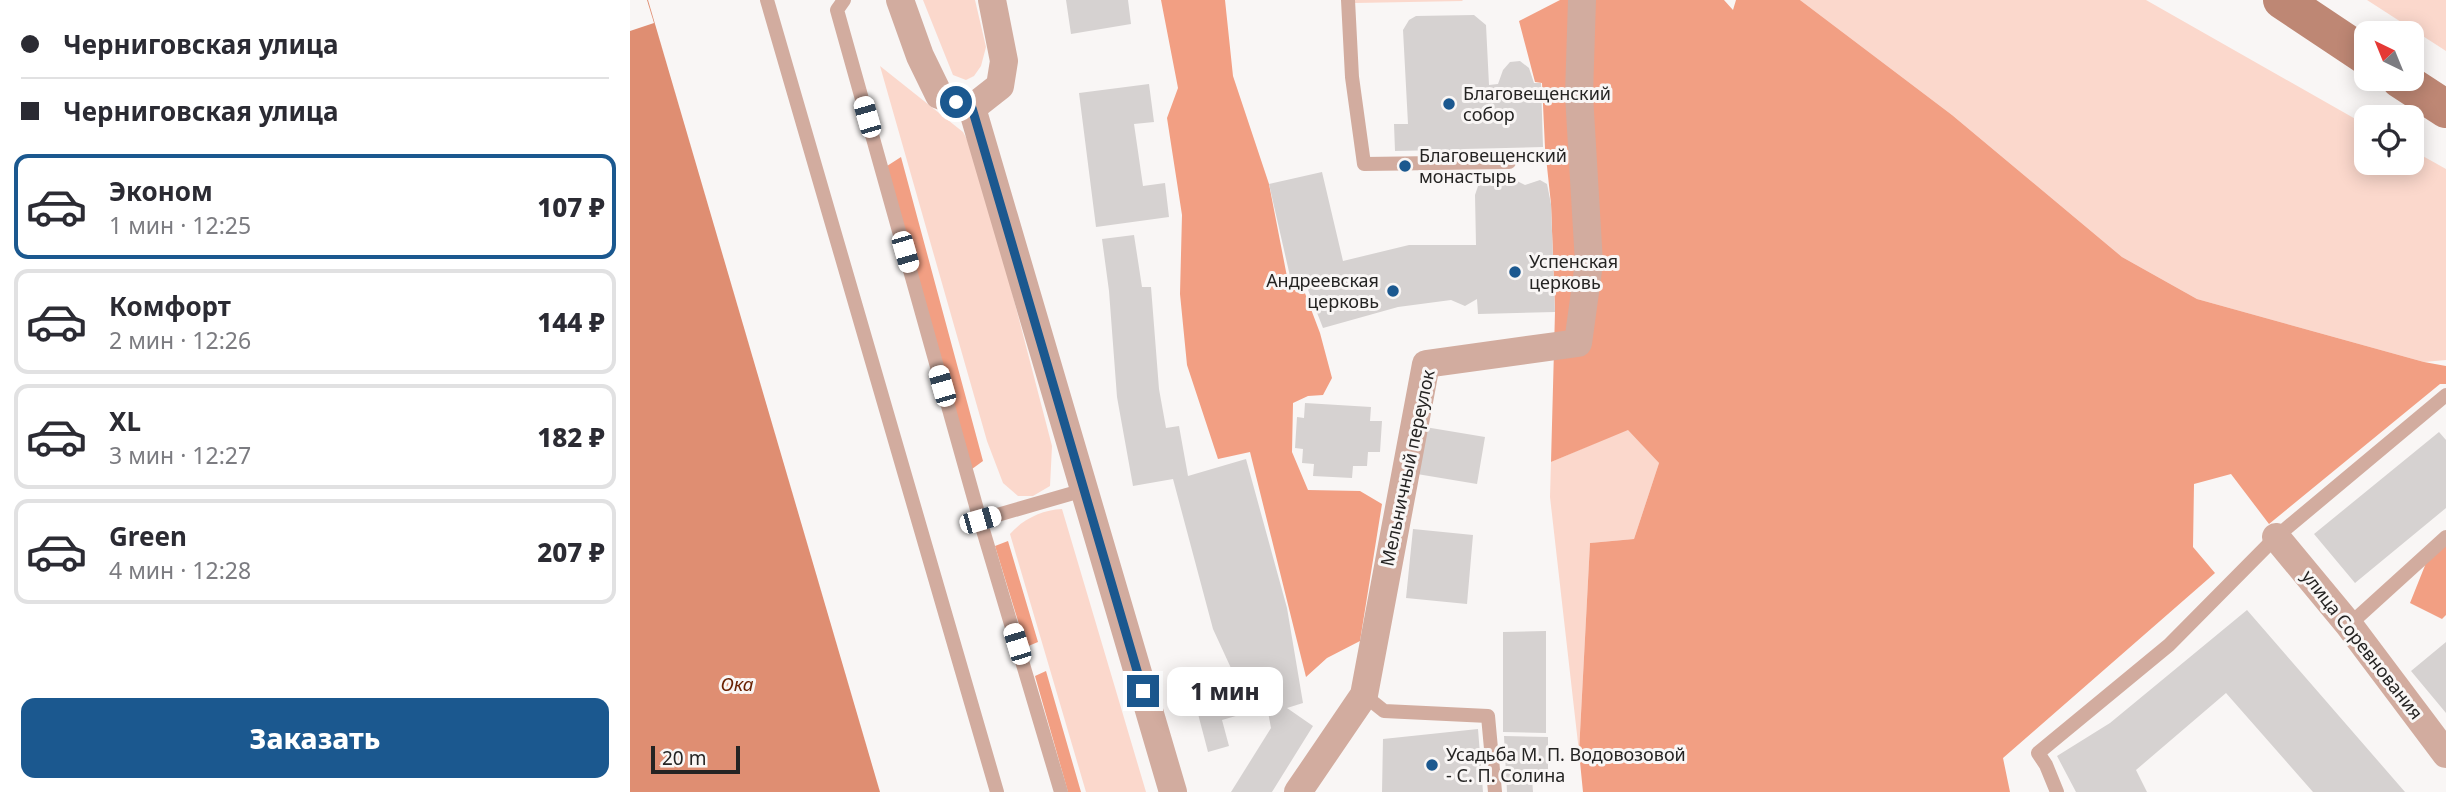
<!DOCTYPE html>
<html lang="ru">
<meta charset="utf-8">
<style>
body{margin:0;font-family:"Noto Sans",sans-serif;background:#f7f7f7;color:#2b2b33;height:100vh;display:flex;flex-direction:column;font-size:26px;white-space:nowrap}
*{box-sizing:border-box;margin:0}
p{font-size:23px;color:#7c7c81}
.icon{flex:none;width:38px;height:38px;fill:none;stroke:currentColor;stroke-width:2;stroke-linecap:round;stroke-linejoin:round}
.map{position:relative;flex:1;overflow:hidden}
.panel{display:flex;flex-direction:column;background:#fff;width:630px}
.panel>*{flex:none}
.hud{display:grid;align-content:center;height:154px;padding:0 21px;background:#fff}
.needle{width:46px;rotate:317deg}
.fabs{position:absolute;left:1724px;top:21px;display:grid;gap:14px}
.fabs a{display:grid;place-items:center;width:70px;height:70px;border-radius:14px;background:#fff;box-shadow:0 4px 18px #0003;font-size:35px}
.scale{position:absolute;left:21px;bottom:18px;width:89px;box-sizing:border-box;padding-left:7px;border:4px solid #252423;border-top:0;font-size:19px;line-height:24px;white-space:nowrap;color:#252423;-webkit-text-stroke:5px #f9f6f5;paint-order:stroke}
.end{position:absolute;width:32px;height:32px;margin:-16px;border:9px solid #1b588f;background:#fff;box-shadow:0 0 0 4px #fff}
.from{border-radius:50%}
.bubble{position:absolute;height:49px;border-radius:14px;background:#fff;box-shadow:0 4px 18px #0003;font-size:23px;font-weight:800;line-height:49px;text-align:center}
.car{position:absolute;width:21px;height:42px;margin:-21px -10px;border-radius:9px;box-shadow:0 0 5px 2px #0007;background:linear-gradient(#fff 24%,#345 0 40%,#fff 0 76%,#345 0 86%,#fff 0)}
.hud b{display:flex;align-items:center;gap:24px;height:66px;font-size:26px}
.hud b+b{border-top:2px solid #e1e1e2}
.hud i{width:18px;height:18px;background:#2b2b33}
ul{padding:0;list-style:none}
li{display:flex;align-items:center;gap:21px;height:105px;margin:0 14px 10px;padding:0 7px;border:4px solid #e1e1e2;border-radius:14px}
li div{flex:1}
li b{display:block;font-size:26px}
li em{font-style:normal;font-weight:800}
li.on{border-color:#1b588f}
li>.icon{width:63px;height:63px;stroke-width:1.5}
.cta{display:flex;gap:14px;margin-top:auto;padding:14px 21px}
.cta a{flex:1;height:80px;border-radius:14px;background:#1b588f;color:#fff;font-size:28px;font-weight:800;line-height:80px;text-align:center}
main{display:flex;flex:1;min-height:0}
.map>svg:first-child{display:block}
.green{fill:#fbd8cc}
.forest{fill:#f29f83}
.water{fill:#df8e72}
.pier{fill:#f9f6f5}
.building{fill:#d6d2d1}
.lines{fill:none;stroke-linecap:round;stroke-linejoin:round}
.lane{stroke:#d2ac9f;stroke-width:14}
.street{stroke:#d2ac9f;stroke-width:28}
.secondary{stroke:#be8774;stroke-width:38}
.route{stroke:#1b588f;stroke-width:9}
.poi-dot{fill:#1b588f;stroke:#f9f6f5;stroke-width:2.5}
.labels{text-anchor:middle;stroke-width:6;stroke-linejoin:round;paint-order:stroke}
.poi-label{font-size:18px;fill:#252423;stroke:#f9f6f5;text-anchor:start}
.street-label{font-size:18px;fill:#252423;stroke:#f9f6f5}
.water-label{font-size:19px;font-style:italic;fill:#692102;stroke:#f9f6f5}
</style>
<main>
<section class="panel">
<div class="hud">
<b><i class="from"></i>Черниговская улица</b>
<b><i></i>Черниговская улица</b>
</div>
<ul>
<li class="on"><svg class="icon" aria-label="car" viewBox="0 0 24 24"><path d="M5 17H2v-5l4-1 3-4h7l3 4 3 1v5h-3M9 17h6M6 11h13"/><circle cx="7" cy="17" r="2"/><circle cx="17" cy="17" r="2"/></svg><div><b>Эконом</b><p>1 мин · 12:25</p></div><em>107 ₽</em></li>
<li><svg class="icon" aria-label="car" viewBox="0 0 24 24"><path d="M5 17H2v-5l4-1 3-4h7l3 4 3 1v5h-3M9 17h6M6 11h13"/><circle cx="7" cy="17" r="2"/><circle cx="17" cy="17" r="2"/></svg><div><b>Комфорт</b><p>2 мин · 12:26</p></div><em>144 ₽</em></li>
<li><svg class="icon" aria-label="car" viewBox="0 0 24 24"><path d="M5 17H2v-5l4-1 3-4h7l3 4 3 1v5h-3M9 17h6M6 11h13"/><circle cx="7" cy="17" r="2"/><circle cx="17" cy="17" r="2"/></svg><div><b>XL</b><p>3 мин · 12:27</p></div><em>182 ₽</em></li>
<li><svg class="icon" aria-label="car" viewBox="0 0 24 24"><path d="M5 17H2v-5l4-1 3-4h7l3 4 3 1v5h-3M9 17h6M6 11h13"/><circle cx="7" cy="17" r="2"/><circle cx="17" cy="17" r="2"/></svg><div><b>Green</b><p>4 мин · 12:28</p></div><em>207 ₽</em></li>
</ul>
<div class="cta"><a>Заказать</a></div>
</section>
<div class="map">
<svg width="1816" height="792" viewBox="0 0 1816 792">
<rect width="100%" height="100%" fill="#f9f6f5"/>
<path class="green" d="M293,0h52l11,47 -5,19 -7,10 -8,4 -13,-5z
M724,0h108l1,1 -108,2z
M1170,0h346l220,125v38h46v-13l34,19v191l-22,2 -227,-63 -75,-42 -170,-142z
M1737,0h79v51z
M250,66l83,66 14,26 75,288 -2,40 -17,10h-15l-15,-13 -16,-42z
M998,429l31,34 -25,76 -44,4 -11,209 -29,-255 1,-35z
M432,509l84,283h-60l-76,-258c13,-15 32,-24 52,-25z"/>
<path class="forest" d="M531,0h64l8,76 36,108 20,103 14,1 17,45 12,45 -9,17 -15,1 -15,7 -1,49 16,38 52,1 22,13 -22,137 -33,17 -21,19 -56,-225 -32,7 -31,-94 -7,-71 2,-79 -15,-97 11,-30z
M930,0h164l9,10 3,-10h64l152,115 170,142 75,42 227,63 22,4v18h-6l-171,140 -38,-50 -37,10 -1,63 22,26 -212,185 7,34h-427l-4,-40 11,-209 44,-4 25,-76 -31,-33 -77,32 4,-150 -4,-108 -6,-56 -3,-65 -7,-1 -16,-61z
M271,157l82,304 -11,8 -85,-303z
M378,541l30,101 -12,5 -31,-101z
M1816,545v70l-4,4 -32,-16 18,-45z
M416,671l35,121h-13l-33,-116z"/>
<path class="water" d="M0,0h18l232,792h-250z"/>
<path class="pier" d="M0,0h17l7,23 -24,8z"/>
<path class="building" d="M436,0h62l3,24 -60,10z
M844,15l12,10 3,60 9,-1 5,-14 7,-8 10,-1 9,7 5,15h7l2,64 -79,2 -1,8h-19v-7l-49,1 -1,-27h14l-5,-94 6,-10 7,-4z
M519,84l5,38 -20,2 9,62 22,-3 4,34 -73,10 -17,-134z
M692,172l21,89 66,-16h67l-1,-50 3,-9 8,-4h7l7,3 17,-4 8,4 15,-5 7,4 4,20 4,108 -77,2 -1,-15 -12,7 -14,-6 -53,7 -75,21 -18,-46 -13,3 -23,-101z
M504,235l8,52h9l8,102 7,39 13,-2 9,50 58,-17 41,149 16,95 -16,5 26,18 -41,66h-41l40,-64 -3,-16 -14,4 -1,-5 -31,9 7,26 -21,6 -16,-61 44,-12 -23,-50 -40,-150 -40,7 -16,-89 -8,-106 -7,-52z
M675,403l66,4 -1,14h12l-2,31h-12l-1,14h-14l-1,12 -39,-2 1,-12 -12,-1 1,-14 -8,-1 2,-31 7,1z
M795,427l60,10 -8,47 -60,-10z
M1809,432l7,8v68l-91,75 -41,-49z
M783,529l60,6 -6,69 -61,-6z
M1617,610l158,182h-92l-87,-99 -90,77 11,22h-71l-19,-36 53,-33z
M916,631v102l-43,-1v-100z
M1816,642v71l-35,-42z
M848,729l5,63h-101l1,-53z
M874,736l44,1v40l-16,1 1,14h-26z"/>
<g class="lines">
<path class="lane" d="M137,0l230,792
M214,0l-7,10 143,510 81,272
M718,0l4,77 12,87 145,-2
M350,520l104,-30
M1719,625l97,-88
M734,695l20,16 104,5 7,76
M1427,792l-11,-27 -8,-12 131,-108 107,-108 170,-142"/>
<path class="street" d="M270,0l20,56 19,39 33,13
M342,108l201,684
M342,108l28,-22 4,-25 -12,-61
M1646,537l73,88 97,129
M668,792l66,-97 62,-331 152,-21 11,-80 -10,-168 3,-95"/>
<path class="secondary" d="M1652,0l84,56
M1770,79l46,30"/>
</g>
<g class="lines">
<path class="route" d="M326,102l16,6 171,583"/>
</g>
<g class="poi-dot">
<circle cx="819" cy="104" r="7"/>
<circle cx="775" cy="166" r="7"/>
<circle cx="885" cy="272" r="7"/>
<circle cx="763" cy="291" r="7"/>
<circle cx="802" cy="765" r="7"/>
</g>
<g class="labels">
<g class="poi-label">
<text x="833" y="100">Благовещенский<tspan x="833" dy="21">собор</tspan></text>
<text x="789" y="162">Благовещенский<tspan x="789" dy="21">монастырь</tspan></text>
<text x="899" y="268">Успенская<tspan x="899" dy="21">церковь</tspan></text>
<text x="749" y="287" text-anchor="end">Андреевская<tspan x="749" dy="21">церковь</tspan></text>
<text x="816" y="761">Усадьба М. П. Водовозовой<tspan x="816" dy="21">- С. П. Солина</tspan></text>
</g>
<g class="street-label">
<text transform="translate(778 468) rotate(-78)" y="6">Мельничный переулок</text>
<text transform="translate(1732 645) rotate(52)" y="6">улица Соревнования</text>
</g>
<g class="water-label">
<text x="107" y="691">Ока</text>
</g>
</g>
</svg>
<div class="fabs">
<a><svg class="needle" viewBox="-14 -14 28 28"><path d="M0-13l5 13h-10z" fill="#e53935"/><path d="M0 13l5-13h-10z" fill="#7c7c81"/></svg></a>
<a><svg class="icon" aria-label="locate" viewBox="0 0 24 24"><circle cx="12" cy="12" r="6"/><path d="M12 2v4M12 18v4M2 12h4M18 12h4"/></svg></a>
</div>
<div class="scale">20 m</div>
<i class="end from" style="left:326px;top:102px"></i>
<i class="end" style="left:513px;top:691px"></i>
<div class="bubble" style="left:537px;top:667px;width:116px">1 мин</div>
<i class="car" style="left:237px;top:117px;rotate:344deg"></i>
<i class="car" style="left:275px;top:252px;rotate:164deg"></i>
<i class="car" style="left:312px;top:386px;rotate:344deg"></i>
<i class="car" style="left:350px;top:520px;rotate:74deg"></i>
<i class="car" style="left:387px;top:644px;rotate:343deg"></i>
</div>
</main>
